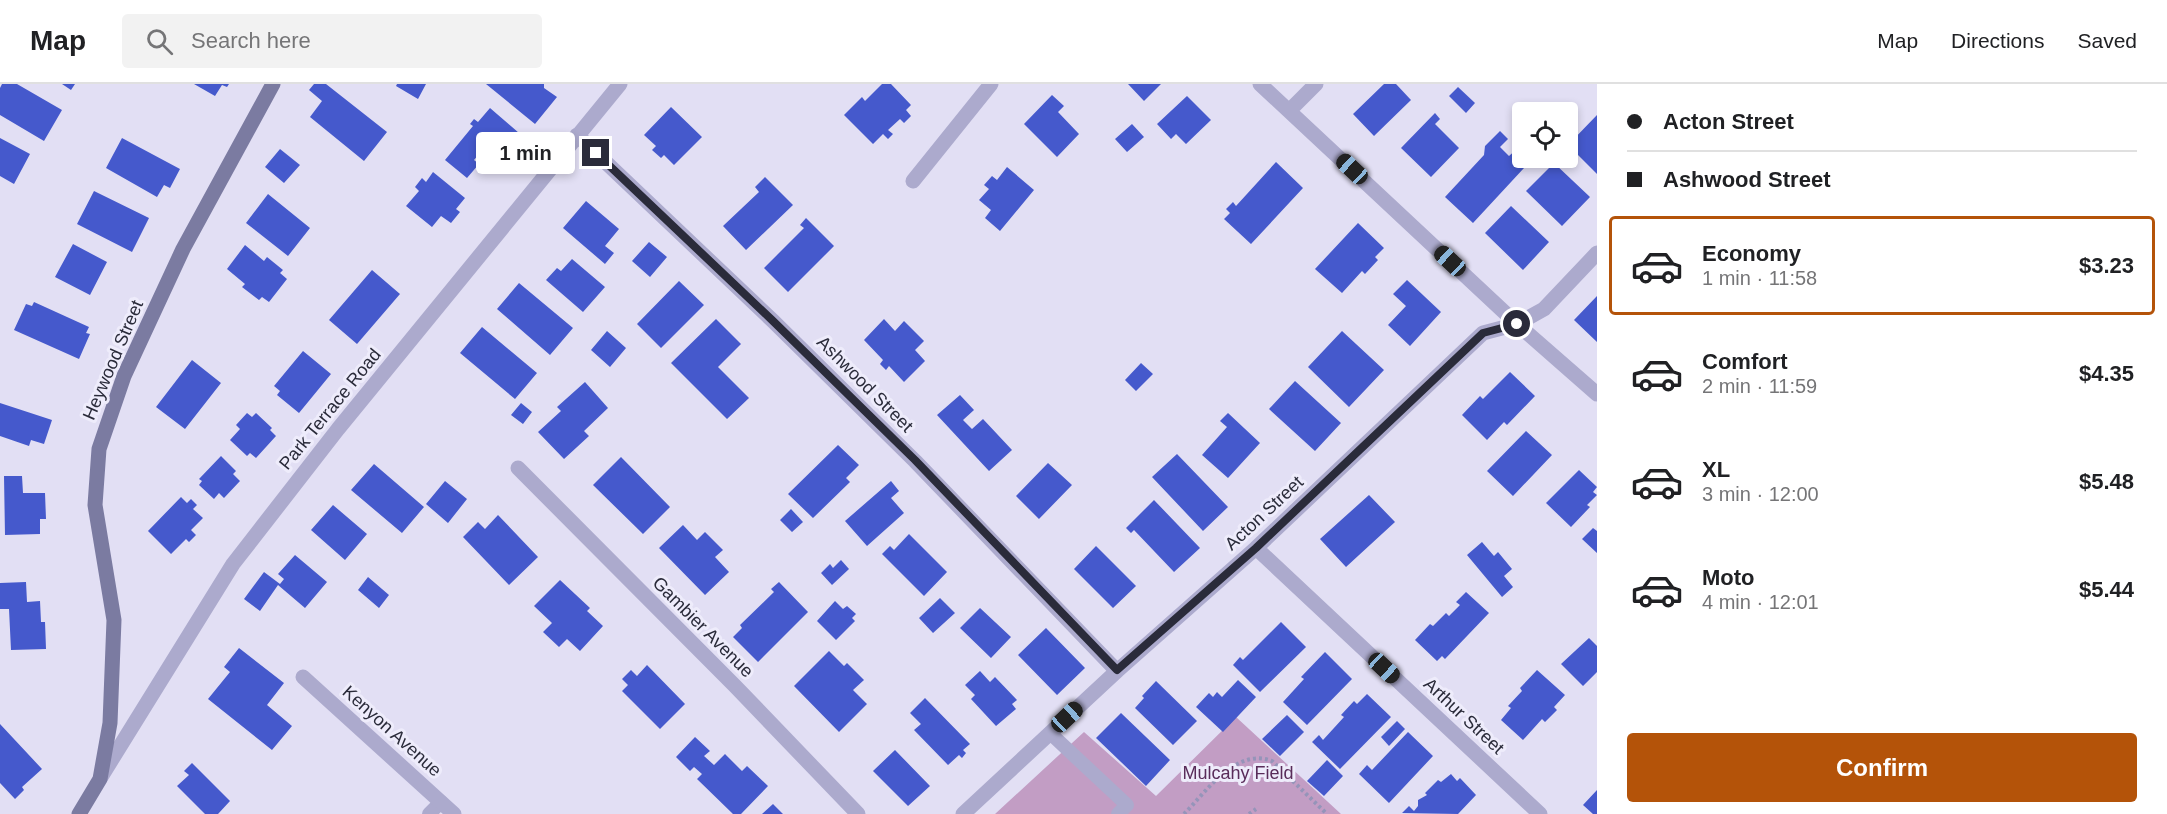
<!DOCTYPE html>
<meta charset="utf-8">
<style>
body{margin:0;font-family:Helvetica,sans-serif;background:#f2f2f2;color:#202124;height:100vh;display:flex;flex-direction:column;font-size:22px;white-space:nowrap}
*{box-sizing:border-box;margin:0}
p{font-size:20px;color:#757577}
.icon{flex:none;width:33px;height:33px;fill:none;stroke:currentColor;stroke-width:2;stroke-linecap:round;stroke-linejoin:round}
.map{position:relative;flex:1;overflow:hidden}
.sheet{display:flex;flex-direction:column;background:#fff;width:570px}
.sheet>*{flex:none}
.hud{display:grid;align-content:center;height:132px;padding:0 30px;background:#fff}
.buttons{position:absolute;left:1512px;top:18px;display:grid;gap:12px}
.buttons a{display:grid;place-items:center;width:66px;height:66px;border-radius:6px;background:#fff;box-shadow:0 3px 9px #0003;font-size:30px}
.end{position:absolute;width:27px;height:27px;margin:-14px;border:8px solid #2a2b3a;background:#fff;box-shadow:0 0 0 3px #fff}
.from{border-radius:50%}
.bubble{position:absolute;height:42px;border-radius:6px;background:#fff;box-shadow:0 3px 9px #0003;font-size:20px;font-weight:800;line-height:42px;text-align:center}
.car{position:absolute;width:18px;height:36px;margin:-18px -9px;border-radius:8px;box-shadow:0 0 4px 2px #0007;background:linear-gradient(#222 24%,#8ab4d8 0 40%,#222 0 76%,#8ab4d8 0 86%,#222 0)}
.hud b{display:flex;align-items:center;gap:21px;height:57px;font-size:22px}
.hud b+b{border-top:2px solid #e0e0e0}
.hud i{width:15px;height:15px;background:#202124}
ul{padding:0;list-style:none}
li{display:flex;align-items:center;gap:18px;height:99px;margin:0 12px 9px;padding:0 18px;border:3px solid transparent;border-radius:6px}
li div{flex:1}
li b{display:block;font-size:22px}
li em{font-style:normal;font-weight:800}
li.selected{border-color:#b45309}
li>.icon{width:54px;height:54px;stroke-width:1.5}
.cta{display:flex;gap:12px;margin-top:auto;padding:12px 30px}
.cta a{flex:1;height:69px;border-radius:6px;background:#b45309;color:#fff;font-size:24px;font-weight:800;line-height:69px;text-align:center}
header{display:flex;align-items:center;gap:36px;box-sizing:border-box;height:84px;padding:0 30px;background:#fff;border-bottom:2px solid #e0e0e0}
header strong{font-size:28px}
nav{display:flex;gap:33px;margin-inline-start:auto;font-size:21px}
.search{width:420px;height:54px;background:#f2f2f2;display:flex;align-items:center;gap:15px;box-sizing:border-box;padding:0 21px;border-radius:6px;color:#757577;font-size:22px}
main{display:flex;flex:1;min-height:0}
.map>svg:first-child{display:block}
.green{fill:#c29dc4}
.building{fill:#4559cc}
.lines{fill:none;stroke-linecap:round;stroke-linejoin:round}
.path{stroke:#9594b9;stroke-width:4;stroke-dasharray:3 3;stroke-linecap:butt}
.lane{stroke:#acaacd;stroke-width:14}
.street{stroke:#acaacd;stroke-width:15}
.secondary{stroke:#7b7ba1;stroke-width:15}
.route{stroke:#2a2b3a;stroke-width:8}
.labels{text-anchor:middle;stroke-width:6;stroke-linejoin:round;paint-order:stroke}
.street-label{font-size:18px;fill:#2a2b3a;stroke:#eeecfb}
.park-label{font-size:18px;fill:#592c5a;stroke:#eeecfb}
</style>
<header>
<strong>Map</strong>
<div class="search"><svg class="icon" aria-label="search" viewBox="0 0 24 24"><circle cx="10" cy="10" r="6"/><path d="M15 15l6 6"/></svg>Search here</div>
<nav><a>Map</a><a>Directions</a><a>Saved</a></nav>
</header>
<main>
<div class="map">
<svg width="1597" height="730" viewBox="0 0 1597 730">
<rect width="100%" height="100%" fill="#e2dff4"/>
<path class="green" d="M1236,633l105,97h-346l89,-82 72,64z"/>
<path class="building" d="M2,0h15l45,26 -18,31 -44,-26v-27z
M62,0h13l-4,6z
M194,0h35l-2,3 -5,-2 -7,11z
M314,0h12l61,48 -23,29 -54,-44 12,-16 -13,-11z
M397,0h29l-8,15 -22,-13z
M486,0h58v4l13,9 -22,27z
M882,0h9l20,21 -5,5 5,6 -7,7 -4,-4 -12,11 5,4 -5,5 -5,-5 -10,10 -29,-29 18,-18 3,4z
M1128,0h33l-17,17z
M1384,0h12l15,16 -37,36 -21,-22z
M1458,3l17,16 -9,10 -17,-17z
M1052,11l12,11 -6,6 21,22 -22,23 -33,-33z
M1187,12l24,24 -25,24 -10,-10 -5,5 -14,-15z
M671,23l31,30 -28,28 -10,-10 -3,3 -9,-8 4,-4 -12,-11z
M490,24l29,25 -18,21 -4,-3 -9,10 -8,-8 -6,7 5,4 -12,14 -22,-18 28,-34 -3,-2 4,-5 4,3z
M1435,29l5,6 -5,5 24,24 -28,29 -30,-29z
M1597,31v59l-29,-29z
M1132,40l12,13 -17,15 -12,-13z
M1500,47l8,8 -8,8 9,9 10,-9 3,4v7h5l-6,7 3,3 -51,55 -28,-26 39,-42 1,-9z
M0,54l30,16 -16,30 -14,-8z
M122,54l58,31 -10,19 -6,-3 -7,12 -51,-29z
M280,65l20,16 -16,18 -19,-16z
M1276,78l27,26 -52,56 -27,-25 6,-6 -4,-4 7,-7 3,4z
M1554,79l36,34 -28,29 -36,-35z
M1007,83l27,23 -34,41 -15,-13 6,-8 -12,-10 10,-11 -5,-4 8,-9 5,4z
M433,88l32,26 -9,11 4,3 -9,11 -10,-7 -9,11 -26,-21 13,-15 -4,-4 7,-9 4,4z
M765,93l28,28 -47,45 -23,-24 36,-34 -4,-5z
M94,107l55,27 -17,34 -55,-28z
M268,110l42,34 -22,28 -42,-33z
M586,117l33,28 -14,17 9,7 -9,11 -42,-36z
M1511,122l38,36 -26,28 -38,-37z
M806,134l28,28 -46,46 -24,-24 40,-40 -4,-3z
M1358,139l26,25 -9,9 3,3 -13,14 -3,-3 -20,22 -27,-24z
M649,158l18,15 -17,20 -18,-16z
M73,160l34,18 -17,33 -35,-18z
M245,161l19,16 3,-4 16,13 -3,3 7,6 -18,23 -7,-5 -3,3 -17,-13 3,-3 -18,-15z
M572,175l33,28 -22,25 -37,-32 11,-12 4,3z
M372,186l28,24 -43,50 -28,-24z
M1407,196l34,32 -31,34 -22,-21 18,-19 -13,-12z
M679,197l25,24 -43,43 -24,-24z
M519,199l54,45 -23,27 -53,-46z
M1597,212v46l-23,-22z
M34,218l55,25 -3,6 4,1 -11,25 -65,-29 12,-26 6,2z
M716,235l25,25 -23,23 31,31 -22,21 -56,-56z
M884,235l11,12 9,-10 20,20 -9,9 10,11 -21,21 -15,-16 -3,4 -6,-6 3,-4 -19,-20z
M482,243l55,46 -22,26 -55,-46z
M607,247l19,17 -16,19 -19,-17z
M1342,247l42,39 -35,37 -41,-40z
M303,267l28,23 -32,39 -22,-18 3,-4 -6,-5z
M192,276l29,23 -36,46 -29,-22z
M1141,279l12,11 -17,17 -11,-11z
M1510,288l25,24 -28,29 -3,-3 -17,18 -25,-25 18,-19 3,3z
M1295,297l46,42 -26,28 -46,-42z
M585,298l23,26 -24,23 5,5 -25,23 -26,-27 23,-21 -4,-4z
M960,311l14,15 -11,10 9,9 11,-10 29,31 -23,21 -52,-56z
M0,319l52,17 -8,24 -13,-4 -2,6 -29,-10z
M521,319l11,9 -9,12 -12,-9z
M247,329l5,4 4,-4 16,15 -2,2 6,6 -20,22 -6,-5 -3,3 -17,-16 10,-11 -4,-4z
M1228,329l32,30 -32,35 -26,-23 25,-28 -7,-6z
M1526,347l26,24 -39,41 -26,-25z
M838,361l21,20 -13,13 4,4 -37,36 -25,-24z
M1177,370l51,53 -25,24 -51,-54z
M221,372l15,15 -3,3 7,7 -16,17 -5,-5 -5,6 -15,-14 3,-4 -3,-2z
M621,373l49,50 -27,27 -50,-49z
M1048,379l24,22 -33,34 -23,-23z
M374,380l50,43 -22,26 -51,-43z
M1579,386l18,17 -4,5 4,3 -10,10 3,2 -19,20 -25,-24z
M4,392h18l1,17h22l1,26h-6v15l-35,1z
M445,397l22,18 -19,24 -22,-19z
M891,397l8,10 -8,7 13,15 -37,33 -22,-25z
M1369,411l26,27 -49,45 -26,-28z
M181,413l6,6 4,-4 6,6 -4,4 10,9 -12,12 5,5 -7,7 -3,-3 -15,15 -23,-23z
M1154,416l46,48 -26,24 -40,-42 -3,3 -5,-5z
M333,421l34,29 -22,26 -34,-30z
M791,425l12,13 -11,10 -12,-12z
M498,431l40,42 -29,28 -46,-48 15,-15 7,7z
M683,441l14,15 8,-8 18,18 -8,7 14,15 -24,23 -46,-47z
M1593,444l4,3v22l-15,-14z
M909,450l38,38 -23,24 -42,-42 8,-8 4,4z
M1482,458l12,14 4,-4 14,17 -8,7 9,11 -11,10 -35,-42z
M1096,462l40,40 -23,22 -39,-39z
M295,471l32,27 -22,26 -27,-23 -18,26 -16,-12 20,-27 16,12 4,-5 -6,-5z
M841,476l8,9 -17,16 -11,-12 9,-9 3,4z
M368,493l21,18 -10,13 -21,-18z
M560,496l30,28 -3,3 16,15 -23,25 -13,-12 -8,8 -16,-15 9,-9 -18,-17z
M26,498l1,20 13,-1 1,21h4l1,27 -35,1 -2,-41h-9v-26z
M779,498l29,30 -50,50 -25,-25 9,-9 -2,-3 34,-33 -3,-3z
M1466,508l23,21 -44,46 -3,-3 -5,5 -22,-21 15,-16 3,2 13,-13 3,3 11,-11 -4,-3z
M940,514l15,15 -22,20 -14,-15z
M835,517l8,8 4,-3 9,8 -4,4 3,3 -19,19 -19,-19z
M980,524l31,29 -20,21 -31,-30z
M1281,538l25,25 -46,45 -27,-27 7,-8 3,3z
M1046,544l39,40 -28,27 -39,-40z
M1589,554l8,8v26l-14,14 -22,-22z
M239,564l45,35 -17,22 25,21 -20,24 -64,-51 22,-27 -6,-5z
M829,567l15,15 3,-3 17,17 -11,10 14,14 -28,28 -45,-46z
M1325,568l27,27 -45,46 -24,-23 21,-23 -3,-2z
M647,581l38,39 -25,25 -38,-38 6,-6 -6,-6 9,-9 6,6z
M1537,586l28,25 -11,12 3,3 -12,12 -3,-3 -19,21 -22,-20 10,-12 -3,-2 14,-15 -2,-3z
M980,587l10,11 5,-5 22,23 -5,4 4,5 -20,17 -25,-27 4,-4 -10,-10z
M1238,596l18,17 -33,35 -27,-25 13,-14 4,4 4,-5 5,5z
M1156,597l41,40 -24,24 -38,-37 9,-10 -2,-2z
M1367,610l24,23 -51,52 -28,-27 7,-7 4,5 21,-23 -3,-2 13,-14 3,3z
M925,614l45,46 -7,6 3,3 -4,5 -3,-3 -11,10 -34,-35 7,-6 -11,-11z
M1121,629l49,47 -24,26 -50,-48z
M1287,631l17,17 -24,24 -18,-17z
M1397,637l8,8 -16,17 -8,-9z
M0,640l42,45 -20,18 2,3 -9,9 -15,-16z
M1408,648l25,24 -44,47 -30,-29 8,-9 5,5z
M695,653l15,14 -6,5 10,9 11,-11 17,17 5,-5 21,20 -27,28h-8l-36,-35 5,-5 -8,-7 -4,4 -14,-14z
M895,666l35,36 -22,20 -35,-35z
M1327,676l16,16 -19,20 -17,-15z
M192,679l38,38 -12,13h-13l-28,-28 12,-11 -5,-4z
M1451,690l6,7 3,-3 16,17 -18,19 -56,-1 7,-7 5,5 4,-5v-6l9,-5 -2,-2 13,-13 3,2z
M1597,706v24h-4l-10,-9z
M773,720l10,10h-21z"/>
<g class="lines">
<path class="path" d="M1184,730c22,-22 52,-67 88,-53l55,53
M1249,730l7,-5"/>
<path class="lane" d="M1050,649l77,72 -9,9
M429,730l12,-12"/>
<path class="street" d="M1260,0l257,240 80,70
M1290,26l26,-26
M577,51l196,186 142,140 202,210
M913,97l78,-97
M518,384l217,218 123,128
M1256,464l284,266
M303,593l151,137
M101,693l132,-213 105,-135 282,-345
M963,730l154,-143 139,-123 227,-215 34,-9 27,-15 53,-56"/>
<path class="secondary" d="M79,730l21,-35 10,-56 4,-103 -19,-115 4,-56 25,-73 59,-127 90,-165"/>
</g>
<g class="lines">
<path class="route" d="M596,69l177,168 142,139 202,210 139,-122 227,-215 34,-9"/>
</g>
<g class="labels">
<g class="street-label">
<text transform="translate(113 276) rotate(-67)" y="6">Heywood Street</text>
<text transform="translate(865 300) rotate(45)" y="6">Ashwood Street</text>
<text transform="translate(330 325) rotate(-51)" y="6">Park Terrace Road</text>
<text transform="translate(1264 429) rotate(-43)" y="6">Acton Street</text>
<text transform="translate(703 543) rotate(45)" y="6">Gambier Avenue</text>
<text transform="translate(1464 632) rotate(43)" y="6">Arthur Street</text>
<text transform="translate(392 647) rotate(42)" y="6">Kenyon Avenue</text>
</g>
<g class="park-label">
<text x="1238" y="695">Mulcahy Field</text>
</g>
</g>
</svg>
<div class="buttons">
<a><svg class="icon" aria-label="locate" viewBox="0 0 24 24"><circle cx="12" cy="12" r="6"/><path d="M12 2v4M12 18v4M2 12h4M18 12h4"/></svg></a>
</div>
<i class="end from" style="left:1517px;top:240px"></i>
<i class="end" style="left:596px;top:69px"></i>
<div class="bubble" style="left:476px;top:48px;width:99px">1 min</div>
<i class="car" style="left:1352px;top:85px;rotate:313deg"></i>
<i class="car" style="left:1450px;top:177px;rotate:313deg"></i>
<i class="car" style="left:1384px;top:584px;rotate:133deg"></i>
<i class="car" style="left:1067px;top:633px;rotate:47deg"></i>
</div>
<section class="sheet">
<div class="hud">
<b><i class="from"></i>Acton Street</b>
<b><i></i>Ashwood Street</b>
</div>
<ul>
<li class="selected"><svg class="icon" aria-label="car" viewBox="0 0 24 24"><path d="M5 17H2v-5l4-1 3-4h7l3 4 3 1v5h-3M9 17h6M6 11h13"/><circle cx="7" cy="17" r="2"/><circle cx="17" cy="17" r="2"/></svg><div><b>Economy</b><p>1 min · 11:58</p></div><em>$3.23</em></li>
<li><svg class="icon" aria-label="car" viewBox="0 0 24 24"><path d="M5 17H2v-5l4-1 3-4h7l3 4 3 1v5h-3M9 17h6M6 11h13"/><circle cx="7" cy="17" r="2"/><circle cx="17" cy="17" r="2"/></svg><div><b>Comfort</b><p>2 min · 11:59</p></div><em>$4.35</em></li>
<li><svg class="icon" aria-label="car" viewBox="0 0 24 24"><path d="M5 17H2v-5l4-1 3-4h7l3 4 3 1v5h-3M9 17h6M6 11h13"/><circle cx="7" cy="17" r="2"/><circle cx="17" cy="17" r="2"/></svg><div><b>XL</b><p>3 min · 12:00</p></div><em>$5.48</em></li>
<li><svg class="icon" aria-label="car" viewBox="0 0 24 24"><path d="M5 17H2v-5l4-1 3-4h7l3 4 3 1v5h-3M9 17h6M6 11h13"/><circle cx="7" cy="17" r="2"/><circle cx="17" cy="17" r="2"/></svg><div><b>Moto</b><p>4 min · 12:01</p></div><em>$5.44</em></li>
</ul>
<div class="cta"><a>Confirm</a></div>
</section>
</main>
